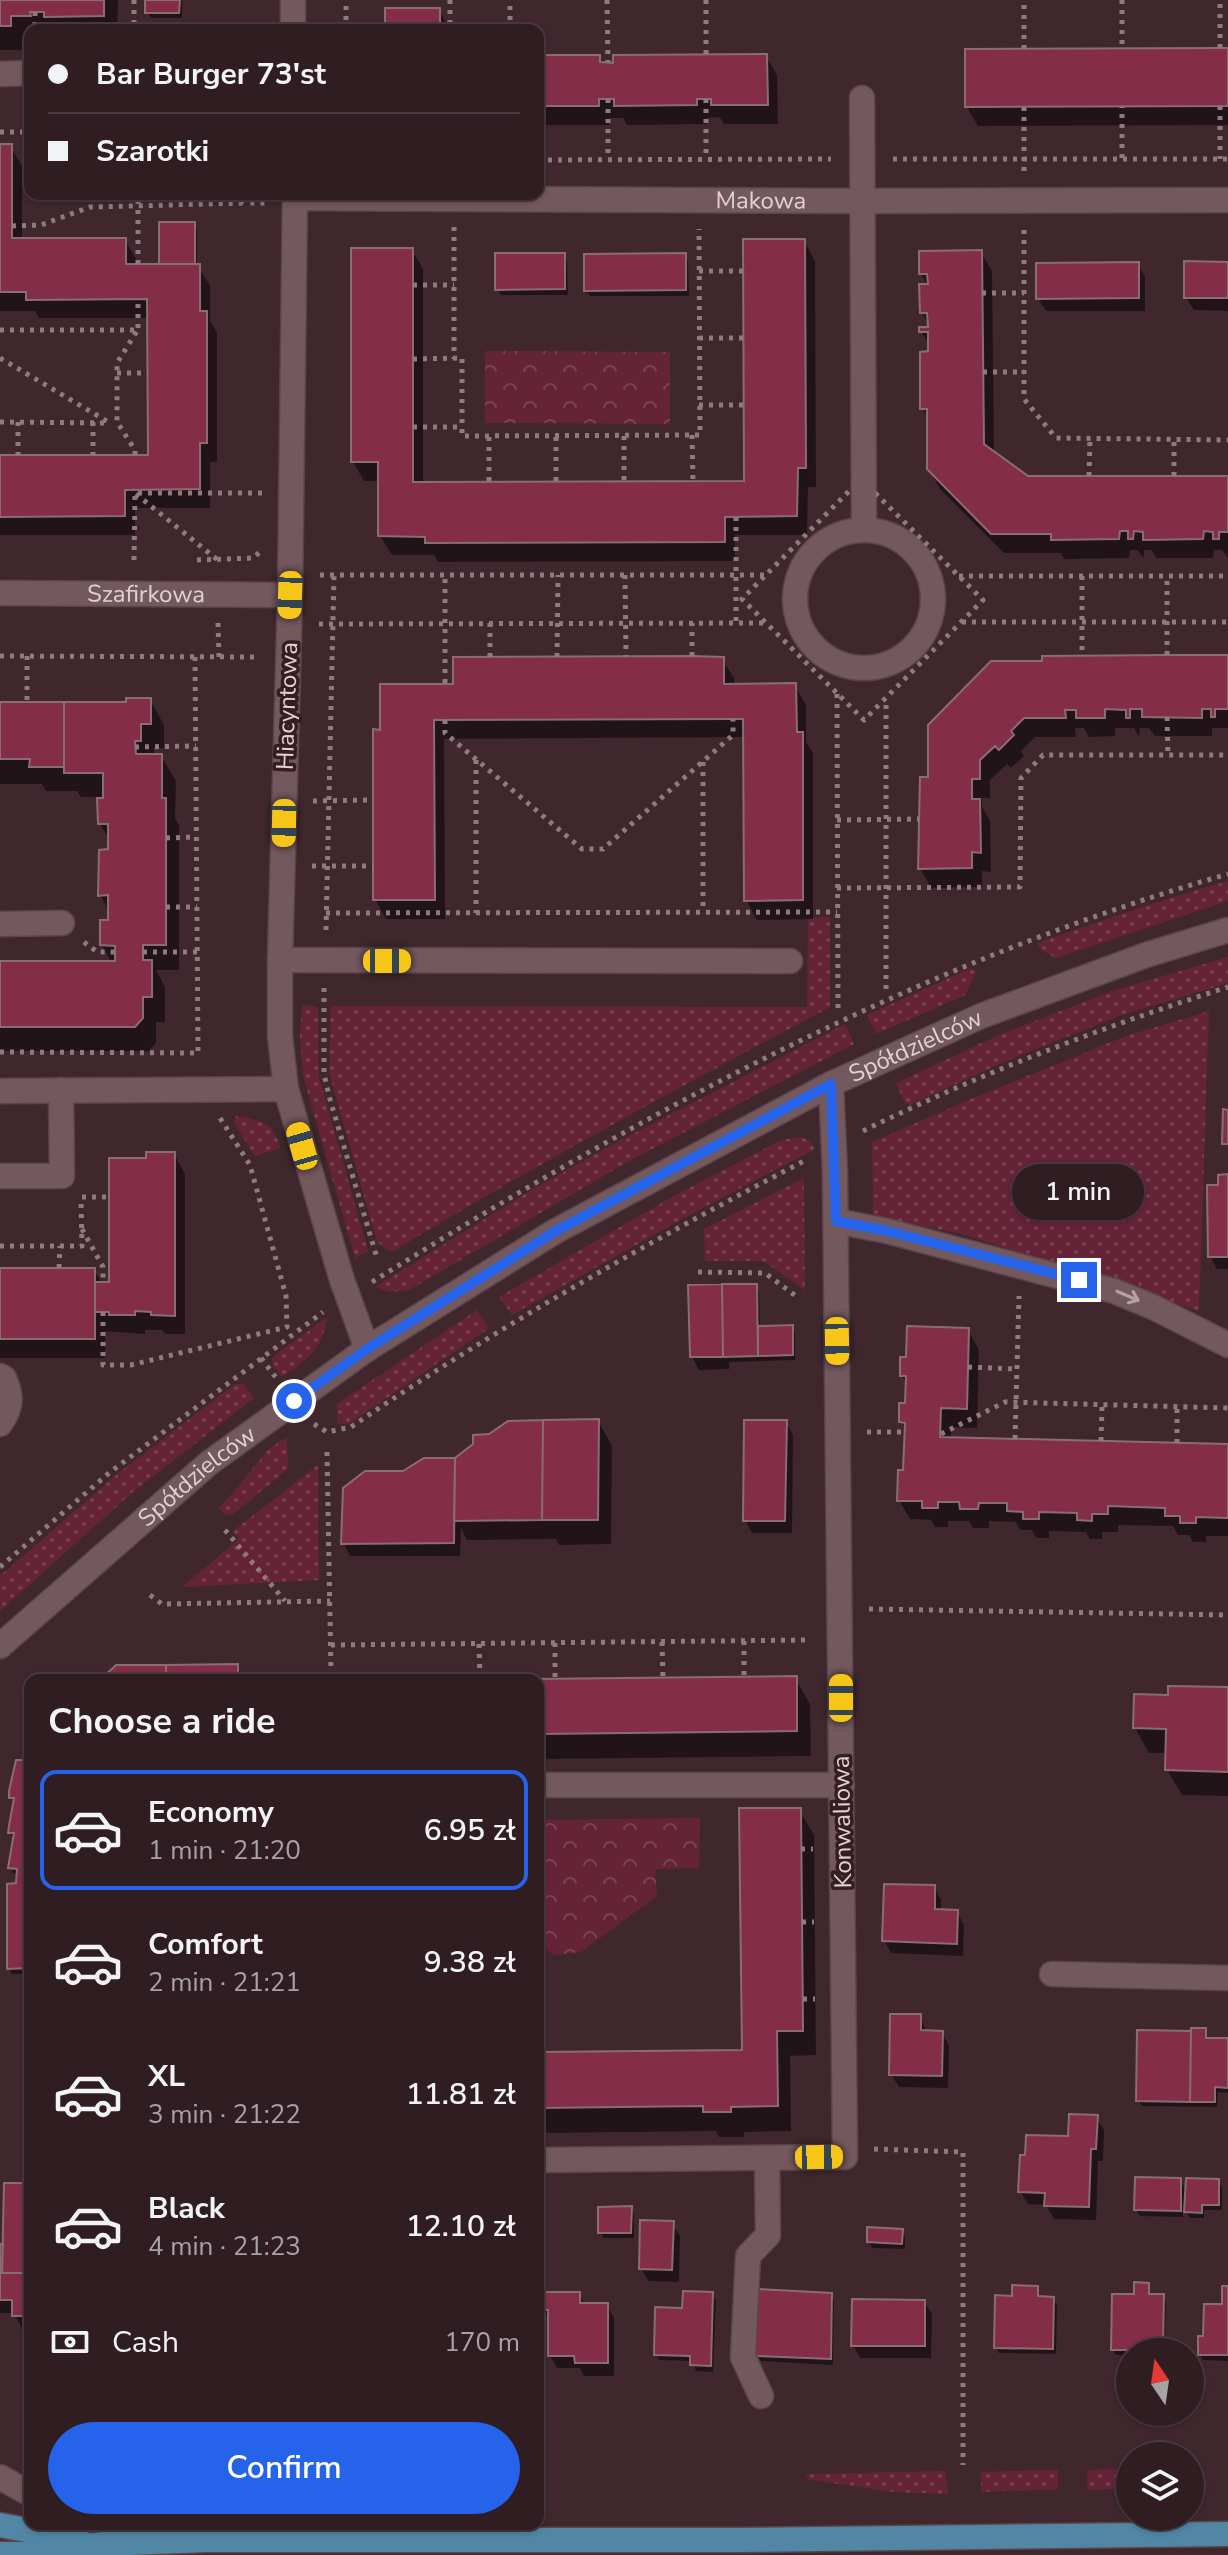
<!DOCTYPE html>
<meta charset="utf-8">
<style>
body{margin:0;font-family:"Nunito Sans",sans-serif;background:#3b2a2f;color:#f1f3f6;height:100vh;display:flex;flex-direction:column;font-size:30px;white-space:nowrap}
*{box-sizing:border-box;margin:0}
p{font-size:26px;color:#a7a2a5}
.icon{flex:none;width:44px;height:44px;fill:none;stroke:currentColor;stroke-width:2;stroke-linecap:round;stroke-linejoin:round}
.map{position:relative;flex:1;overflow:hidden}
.details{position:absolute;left:24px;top:1674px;width:520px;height:856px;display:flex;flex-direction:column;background:#2f1d22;border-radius:16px;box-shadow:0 2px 6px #0004,0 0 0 2px #4a3b40}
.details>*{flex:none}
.banner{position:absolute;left:24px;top:24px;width:520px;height:176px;border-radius:16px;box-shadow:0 2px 6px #0004,0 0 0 2px #4a3b40;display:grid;align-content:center;height:176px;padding:0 24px;background:#2f1d22}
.needle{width:52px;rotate:347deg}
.controls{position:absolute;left:1116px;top:2338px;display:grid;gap:16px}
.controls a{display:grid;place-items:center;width:88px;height:88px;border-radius:50%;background:#2f1d22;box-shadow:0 2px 6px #0004,0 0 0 2px #4a3b40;font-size:40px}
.end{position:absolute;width:36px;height:36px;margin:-18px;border:10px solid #2563eb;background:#fff;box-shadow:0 0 0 4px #fff}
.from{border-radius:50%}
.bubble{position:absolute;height:56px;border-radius:28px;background:#2f1d22;box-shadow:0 2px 6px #0004,0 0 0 2px #4a3b40;font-size:26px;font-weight:600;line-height:56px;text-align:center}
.car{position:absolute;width:24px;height:48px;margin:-24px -12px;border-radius:10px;box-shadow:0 0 6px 2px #0007;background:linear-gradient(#f5c518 24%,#345 0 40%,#f5c518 0 76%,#345 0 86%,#f5c518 0)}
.banner b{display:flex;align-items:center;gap:28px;height:76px;font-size:30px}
.banner b+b{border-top:2px solid #4a3b40}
.banner i{width:20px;height:20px;background:#f1f3f6}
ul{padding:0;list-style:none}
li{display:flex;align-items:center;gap:24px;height:120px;margin:0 16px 12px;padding:0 8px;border:4px solid transparent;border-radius:16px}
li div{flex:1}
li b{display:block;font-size:30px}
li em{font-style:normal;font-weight:600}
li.current{border-color:#2563eb}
li>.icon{width:72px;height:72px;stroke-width:1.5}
h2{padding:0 24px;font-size:36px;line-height:96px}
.pay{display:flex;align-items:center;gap:20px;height:88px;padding:0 24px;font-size:30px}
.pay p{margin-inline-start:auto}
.primary-button{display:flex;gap:16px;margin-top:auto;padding:16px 24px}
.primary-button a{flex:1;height:92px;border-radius:48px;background:#2563eb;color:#fff;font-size:32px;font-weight:600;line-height:92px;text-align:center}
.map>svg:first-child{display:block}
.grass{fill:url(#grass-dots)}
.park{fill:url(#park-crowns)}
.shadow{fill:#0007}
.building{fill:#832d49;stroke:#896d73;stroke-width:2}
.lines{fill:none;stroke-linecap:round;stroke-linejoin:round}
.minor-casing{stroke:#5a454a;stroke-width:27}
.major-casing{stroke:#5a454a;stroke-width:27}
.path{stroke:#8f7b7f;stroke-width:5;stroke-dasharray:4 6;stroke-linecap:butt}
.minor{stroke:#73585e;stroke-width:24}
.major{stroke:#5186a5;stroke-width:24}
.oneway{stroke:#b5a1a5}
.route{stroke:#2563eb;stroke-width:10}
.labels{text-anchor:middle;stroke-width:7;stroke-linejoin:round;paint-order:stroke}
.street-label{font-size:24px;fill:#e1d1d4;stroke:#341d23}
</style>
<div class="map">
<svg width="1228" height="2555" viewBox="0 0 1228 2555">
<defs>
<pattern id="grass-dots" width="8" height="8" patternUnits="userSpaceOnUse" patternTransform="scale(2)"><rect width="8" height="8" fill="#652338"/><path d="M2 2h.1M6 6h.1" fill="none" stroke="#7b4254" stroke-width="1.8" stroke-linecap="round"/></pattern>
<pattern id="park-crowns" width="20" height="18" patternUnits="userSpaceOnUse" patternTransform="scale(2)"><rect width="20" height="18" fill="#652338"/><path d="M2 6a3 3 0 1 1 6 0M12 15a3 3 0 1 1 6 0" fill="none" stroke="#7b4254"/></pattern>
</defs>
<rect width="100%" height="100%" fill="#3f272d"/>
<path class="grass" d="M1228,881v20l-172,57 -17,-9 -2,-6 120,-41z
M830,917v90c-148,79 -295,158 -438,245l-15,-10 -48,-170 2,-66 476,1 1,-89z
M1228,957v26l-106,32 -116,46 -96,44 -5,-2 -9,-20 101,-47 115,-45z
M971,968l5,4 -11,23 -89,39 -9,-19z
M302,1005l16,2 1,70 49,174 -13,7 -52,-182 -3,-39z
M1209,1011l-10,300 -237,-77 -89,-18 -1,-74 92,-40 162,-66z
M845,1024l9,20 -225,117 -220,129 -20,2 -14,-5 158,-98 86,-48z
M236,1116c23,3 38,7 44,32l-25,8 -21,-33z
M800,1137l10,4 5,8 -133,70 -170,96 -13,-18 173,-100 109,-57z
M804,1178l1,112 -42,-29h-58l-1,-32z
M477,1310l12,18 -139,95 -13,1v-20z
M328,1317c-9,36 -17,39 -46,60l-9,-11 -1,-7 4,-5z
M235,1384h9l10,14 -120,93 -134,120v-35l116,-101z
M287,1437l1,32 -56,46 -7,-1 -6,-5 51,-61z
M318,1465l1,115 -137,7 57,-48 -6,-8z
M1130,2469v19l-43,2v-20z
M1058,2470v19l-77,3v-20z
M945,2471l3,23 -55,-2 -87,-13 1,-5z"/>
<path class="park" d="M485,351l185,1v72l-185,-1z
M700,1818l-1,50 -44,1 2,27 -76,56 -27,3 -16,-12v-123z"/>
<path class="shadow" d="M0,0h118l-1,30h-87v11h-6v9h-24z
M147,0h35v18h-31l-4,-6z
M439,10l11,20h-63z
M1228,49v76l-250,1 -11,-19z
M766,56l11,19 1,49h-54l-4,-7 -13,1v6l-80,1 -4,-7h-14v7h-71v-68h61l4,7z
M0,146h10l12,20v74h103l11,19v7h25l33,-42 3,6v36l13,19v35l7,13v129h-7v46h-75v27h-135v-78h150l-1,-139h-110l-4,-7h-35z
M804,241l11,20 1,226h-8l-1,48h-72v26l-297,1 -4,-7h-42l-12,-19v-55h-16l-11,-19 59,-212 11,19v215l323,-1z
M981,252l11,19 2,183 34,24h200v80l-6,-8h-8l-1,8h-57l-4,-8h-8v8l-7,-8h-7l-1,8 -65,1 -3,-6h-57l-64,-64 -11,-20v-49l-7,-12 8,-62 -9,-15 10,-3 -9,-15 6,-27 -7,-12z
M564,255l3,6 1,34h-67l-4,-6z
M685,255l3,6 1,35h-99l-4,-6z
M1138,264l7,13v34h-99l-8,-13z
M1228,264v47l-34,-1 -8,-12z
M1228,657v71h-16v8h-57l-6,-8h-9l-1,9 -5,-9h-19v8l-26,1 -5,-9h-9l1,9h-41l-14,14 3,5 -13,12 -4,-4 -17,16v18h-8v9l8,14 1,51 -9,-1v16l-51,1 -11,-20 10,-89v-53z
M722,659l12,19v8h61l11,19v37l7,11v166l-56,1 -11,-20 -1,-163 -301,2 1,180h-59l-11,-20 7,-167 73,-46z
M150,700l14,25v23h-10v8h7l15,25 -1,37 4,7v145h-23l9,17v35h-9v21l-7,8h-149v-88h112l-10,-18 8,-23v-10l-10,-17 10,-54 -10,-17 -1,-27h-18l-4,-6h-31l-4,-7h-42v-80h128z
M174,1154l11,20v160h-20l-3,-4h-17v4l-40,-3v27h-105v-88h94l8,14h9l37,-124z
M1228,1176v93h-11l-7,-13 10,-69z
M756,1286l3,5 1,37 31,-1 4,5v28l-66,2v7l-30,1 -7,-13z
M968,1330l11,20 -2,78 -26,-1v12l277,8v89h-22v6h-13l-4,-7h-11l-5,-9 -55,-1v7h-16v7h-12l-4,-7 -37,-1v7h-13l-4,-8h-12l-4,-8 -27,-1v7h-16l-4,-7h-21v6h-13l-4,-7 -21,-1 -11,-19 6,-28 1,-41 -5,-10 6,-16v-20l-5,-10z
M598,1421l14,25 -1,98 -52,1 -3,-6 -89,1 -6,-12 -1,28h-110l-7,-13 60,-70z
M786,1422l7,13 -1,98h-40l-7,-13z
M237,1666l7,14h-141z
M795,1678l15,26 1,52 -273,3v-78z
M1228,1689v107l-46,-1 -15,-25v-17h-18l-14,-25 35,-31z
M30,1762v212h-18l-3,-6 9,-94 -5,-1 -3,-5 5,-28 -5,-7 5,-29 -4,-6z
M799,1810l15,25 2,220 -26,1 1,75 -47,1v5h-25l-3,-6 -178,2v-79l206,-2z
M934,1887l7,13v11l16,1 7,13 -1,31 -72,-3 -7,-13z
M920,2016l7,17h15l7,13 -1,42 -49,-1 -8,-13z
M1204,2030l4,10h20v53l-10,-1 -1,15 -75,-1 -4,-6 55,-67z
M1096,2117l8,13 -1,31h-5l-2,59 -42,-1 -8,-14 -18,-1 -8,-13 50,-53z
M1180,2180l7,12 31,-11 4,6v23h-18v8h-14l-7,-12v11l-43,-1 -4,-6z
M30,2185v144h-8l-8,-16h-14v-67h5z
M631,2208l3,6v24h-30l-4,-6z
M672,2223l8,13 -1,46 -31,-1 -7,-13z
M902,2231l3,6v12l-33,-1 -3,-6z
M1148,2285l3,11h11l4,6 -1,50h-35v3h-14l-3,-5 23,-54z
M1036,2288l4,10 13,1 4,6 -1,49 -57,-1 -3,-6 18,-49z
M1228,2288v73l-25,-1 -3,-6 5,-16 19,-32z
M579,2294l6,11h22l7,13v58h-30l-4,-8h-23l-7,-13v-33l-6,-12z
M712,2294l4,6 -3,72 -17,-1 -4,-10 -33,-1 -3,-6 28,-44z
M831,2295l3,6 -1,64 -72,-4 -4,-6z
M924,2302l8,12 -1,44h-71l-7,-13z"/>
<path class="building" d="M0,0h104v16l-60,1v-5h-14l1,4h-20v10h-11z
M145,0h35l-1,13h-34z
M385,8h55v22h-55z
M1220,48h8v58l-263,1v-58z
M767,54l1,51h-57v-6h-14v6l-83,1v-7h-15v7h-61v-51h62v7l13,1v-8z
M0,144h12v94h114v26h74v47h7v132h-7v46l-75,1v26l-125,1v-62h148l-1,-156 -121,1v-8h-26z
M159,222h36v42h-36z
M743,239h62l1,229h-8l-1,48 -72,1v25l-300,1v-6l-47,-1v-74h-27v-214h62v234l331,-1z
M982,250l2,194 44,32h200v56h-9v7h-6v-7l-9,-1 -1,8 -60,1v-8l-9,-1 -1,8h-5v-8h-8l-1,8 -68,1v-6h-60l-64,-65v-60h-7v-57l8,-1v-19h-9v-5h9l-1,-14h-7l-1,-29h9l-1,-10h-8v-23z
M495,253h70v36l-70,1z
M686,253v37l-102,1v-37z
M1184,261l44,1v36h-44z
M1139,262v36l-103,1v-36z
M1167,655h61v54h-13v8h-4v-8h-9v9l-60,-1v-8h-12v9h-4v-8l-21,-1v9h-29v-8h-11l1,8h-42l-13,13 3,4 -15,15 -4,-4 -15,14v19h-8v20h8l1,54 -9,-1v16l-54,1 2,-92h8v-52l63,-64h51v-5z
M692,656l32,1v27l72,-1 1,49h6v168l-59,1 -1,-182h-10l-299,1 1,180h-62v-171l7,1v-46h73v-27z
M126,698h25v26h-10v17h-6l1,13h26v44h4v147h-23v15h9v37h-9v21l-8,9h-135v-66h115v-15l-15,-1v-25h8v-25l-10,1 1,-46 9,-1v-25h-10l-1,-26h6v-25h-39v-71h62z
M0,702h64v65h-35l1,-8h-30z
M1223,1109l5,1v34h-6z
M146,1152h29v164l-24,-1v-3l-16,-1v4h-26v-3h-14v-30h14v-124h37z
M1228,1174v83h-20l-1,-72h11v-10z
M0,1268h95v71h-95z
M722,1284l1,73h-33l-2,-72z
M722,1284h35l1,72 -35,1z
M793,1325v30l-35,1v-30z
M907,1326l62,2 -2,81 -26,-1 -1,29 288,7v74l-32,-1v6h-16v-7h-15v-8l-57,-2v8h-16v7l-15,-1v-7l-38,-1v7h-16v-7l-16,-1v-8h-28l-1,6h-18l-1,-7h-21v6h-16v-7h-25l1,-31h5l2,-47 -6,-1v-19h6l1,-27h-6v-19h6z
M599,1419l-1,101h-56l1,-100z
M543,1420l-1,100 -88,1 1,-63 18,-14v-9l16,-1 19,-13z
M744,1420h43l-2,101h-42z
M424,1458h31l-1,85 -113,1 2,-56 22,-17h38z
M238,1664v16h-72v-15z
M116,1665h50v15h-66z
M797,1676v55l-259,3v-54h-89z
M1168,1686l60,1v85l-63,-2 1,-41 -33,-1 1,-34 34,1z
M16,1760h14v208l-23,1v-85l9,-1 1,-14 -9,-1 6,-35h-6l1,-7 5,-28h-5v-7z
M739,1808h62l2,223h-26l1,75 -47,1v5h-28v-6l-165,2v-56l204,-2z
M884,1884l51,1v24l23,1 -1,34 -75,-3z
M890,2014h31v16l22,1 -1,45 -53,-1z
M1191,2028h15v10h22v50l-13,-1v15h-25z
M1137,2030l54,1 -1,71 -54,-1z
M1069,2114l29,1 -2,34h-5l-2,58 -45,-1 1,-13 -27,-1 2,-37h5l1,-20 42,1z
M1135,2177l46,1v33l-47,-1z
M1186,2178l33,1v26h-17v8l-18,-1z
M4,2183h26v90h-28z
M632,2206l-1,27h-33v-26z
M640,2220l34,1 -2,49 -33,-1z
M867,2227l36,2 -1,15 -35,-2z
M0,2244h3l-1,29h28v43h-18v-16h-12z
M1134,2282l15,1v11h15l-1,56h-52l1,-56h22z
M1012,2285l26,1v10l16,1 -1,52 -59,-1 1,-53 17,1z
M1222,2286h6v69h-30v-19h5l1,-32h18z
M757,2289l75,4 -1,66 -76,-3z
M683,2291l30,1 -2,74 -21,-1v-9l-36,-1 1,-48 27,1z
M542,2292h38v11h28v60h-33l-1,-7h-26v-46h-6z
M852,2299l73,1v46h-74z"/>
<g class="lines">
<g class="minor-casing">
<g id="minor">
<path d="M293,0v30"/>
<path d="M0,74l30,-1"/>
<path d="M862,98l2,432"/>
<path d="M295,194l-5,401 -10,365v76l6,53 56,191 25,69"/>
<path id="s1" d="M295,198l568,3 365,-1"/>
<circle cx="864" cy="599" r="69"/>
<path id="s2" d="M0,593l290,2"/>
<path d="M0,924l62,-1"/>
<path d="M280,960l510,1"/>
<path d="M0,1091l286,-2"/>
<path d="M0,1176h62l-1,-86"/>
<path d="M836,1221l51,10 227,60 39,16 75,38"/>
<path d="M0,1376l4,2c8,18 8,29 -4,46"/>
<path id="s3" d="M0,1646l209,-183 158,-114 187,-117 277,-148 150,-68 165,-61 82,-25"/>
<path d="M538,1785h304"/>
<path d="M1052,1974l176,4"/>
<path d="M538,2160l307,-3 -10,-983 -4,-90"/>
<path d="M761,2396l-18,-39 5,-101 20,-21 -1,-77"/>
<path d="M0,2477l30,17"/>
<path d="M146,2524l50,13"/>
</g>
</g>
<g class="major-casing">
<path id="major" d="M0,2525l79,15
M0,2554h13l92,-10 101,-4h532l490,-6"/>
</g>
<path class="path" d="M134,0v30
M450,0v30
M607,0l1,62
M706,0v54
M1122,0v48
M35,12v18
M346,30v-30
M510,30v-30
M1220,48v-48
M1024,49v-49
M608,99v60
M706,99v60
M1220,106v53
M1024,107v65
M0,132h30
M1122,158v-51
M893,159h335
M538,160l293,-1
M233,194l14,9h19
M12,226l29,-1 49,-18 156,-4
M454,227v132
M1024,230v169l32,39 172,2
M138,264v-70
M699,271h44
M413,285h41
M982,293h42
M0,330h138v-31
M699,338h44
M0,358l110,65
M413,359l49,-1v78l238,-1 -1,-206
M983,372h41
M117,373h31
M699,405h44
M0,422l108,1
M18,422v33
M93,422v33
M413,427h49
M692,435l1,46
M624,436v45
M135,455v-5l-18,-28v-59l20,-32
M1089,476l1,-37
M1174,476v-36
M861,479l122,121 -119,120 -122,-121z
M489,481v-45
M556,481v-45
M136,494l83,67
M736,517v106
M134,560l1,-67h127
M197,560l56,-2 8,-7
M320,575h446
M625,575l1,82
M959,576h269
M1082,576v80
M962,622h266
M218,623l1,34
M319,624l446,-1
M1167,655v-79
M0,656l259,1
M27,656v46
M692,656v-33
M195,657l3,395
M490,657v-34
M557,657l1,-82
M445,683v-108
M837,694l1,317
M1167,717l1,39
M445,720v13l137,116h21l130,-114v-16
M135,747l61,-1
M476,760v153
M703,762v150
M313,801l60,-1
M837,820l82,-1
M166,838l30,-1
M312,866h61
M837,888l183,-1 1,-109 22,-23h185
M166,907h31
M326,913l511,-1
M326,930l8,-355
M84,942l13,10h18
M143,952h54
M324,988v86l5,22 48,162
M886,989v-289
M0,1052l198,1
M863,1131c118,-58 240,-104 365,-144
M82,1197h27
M82,1229l21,38v15
M0,1246h82l-1,-46
M59,1268l1,-22
M698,1272l67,1 31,23
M372,1282c270,-169 549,-320 856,-408
M103,1312v53h28l156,-38 -1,-31 -36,-131 -30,-47
M261,1358l16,21
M968,1367l49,2
M314,1424l13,8 24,-5c145,-99 297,-185 453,-266
M867,1432h37
M941,1434l64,-32 223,6
M1015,1439l4,-143
M1101,1441l1,-36
M1177,1443v-37
M327,1452l4,222 -4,6
M225,1530l60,71
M0,1567l109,-94 214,-161
M150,1595l12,9 168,-3
M869,1609l359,6
M744,1641v36
M662,1642l1,36
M555,1643v36
M479,1644l1,36
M331,1645l479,-5
M801,1849h12
M802,1922h12
M803,1999h12
M874,2149l89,3v313"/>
<use href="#minor" class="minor"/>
<use href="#major" class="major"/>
</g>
<defs><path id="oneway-shaft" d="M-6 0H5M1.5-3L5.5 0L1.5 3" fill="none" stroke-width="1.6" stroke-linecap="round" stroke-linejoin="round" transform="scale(2)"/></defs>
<use class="oneway" href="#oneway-shaft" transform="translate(1128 1296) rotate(23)"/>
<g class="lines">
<path class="route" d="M294,1401l73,-52 187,-117 277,-148 5,137 51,10 192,49"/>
</g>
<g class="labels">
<g class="street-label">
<text dy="8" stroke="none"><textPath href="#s1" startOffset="466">Makowa</textPath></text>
<text dy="8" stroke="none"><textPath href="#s2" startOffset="146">Szafirkowa</textPath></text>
<text transform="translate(287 706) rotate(-88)" y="8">Hiacyntowa</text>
<text dy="8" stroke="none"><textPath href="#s3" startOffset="1100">Spółdzielców</textPath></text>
<text dy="8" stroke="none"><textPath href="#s3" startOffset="260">Spółdzielców</textPath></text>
<text transform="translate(842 1822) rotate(-91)" y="8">Konwaliowa</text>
</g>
</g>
</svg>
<div class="controls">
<a><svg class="needle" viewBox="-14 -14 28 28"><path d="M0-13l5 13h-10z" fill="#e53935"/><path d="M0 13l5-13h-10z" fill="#a7a2a5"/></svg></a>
<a><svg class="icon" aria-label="layers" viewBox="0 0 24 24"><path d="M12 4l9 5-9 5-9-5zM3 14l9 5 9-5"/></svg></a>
</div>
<i class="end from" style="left:294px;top:1401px"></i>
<i class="end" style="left:1079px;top:1280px"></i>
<div class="bubble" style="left:1012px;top:1164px;width:132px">1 min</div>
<i class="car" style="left:290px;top:595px;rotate:182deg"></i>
<i class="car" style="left:284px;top:823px;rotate:181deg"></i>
<i class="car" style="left:387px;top:961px;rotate:90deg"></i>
<i class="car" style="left:302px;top:1146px;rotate:344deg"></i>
<i class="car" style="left:837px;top:1341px;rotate:179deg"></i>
<i class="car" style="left:841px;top:1698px;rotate:0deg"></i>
<i class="car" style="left:819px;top:2157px;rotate:89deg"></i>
<div class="banner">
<b><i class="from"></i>Bar Burger 73'st</b>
<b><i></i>Szarotki</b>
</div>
<section class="details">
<h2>Choose a ride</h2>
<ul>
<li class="current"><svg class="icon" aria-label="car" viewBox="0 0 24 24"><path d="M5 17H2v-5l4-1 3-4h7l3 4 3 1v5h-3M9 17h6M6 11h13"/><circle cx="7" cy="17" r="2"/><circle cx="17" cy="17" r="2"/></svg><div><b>Economy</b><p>1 min · 21:20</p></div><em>6.95 zł</em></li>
<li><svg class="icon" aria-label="car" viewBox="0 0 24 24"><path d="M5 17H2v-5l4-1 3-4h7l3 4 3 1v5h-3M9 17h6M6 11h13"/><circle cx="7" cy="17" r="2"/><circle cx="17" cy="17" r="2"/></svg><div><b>Comfort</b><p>2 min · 21:21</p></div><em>9.38 zł</em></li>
<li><svg class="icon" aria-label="car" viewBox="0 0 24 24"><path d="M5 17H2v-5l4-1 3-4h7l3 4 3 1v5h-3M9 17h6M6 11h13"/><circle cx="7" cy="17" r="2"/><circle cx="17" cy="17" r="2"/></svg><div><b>XL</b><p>3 min · 21:22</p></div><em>11.81 zł</em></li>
<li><svg class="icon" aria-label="car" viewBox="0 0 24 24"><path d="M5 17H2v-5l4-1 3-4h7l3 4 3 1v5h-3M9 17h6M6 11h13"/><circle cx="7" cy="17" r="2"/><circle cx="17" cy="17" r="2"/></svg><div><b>Black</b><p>4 min · 21:23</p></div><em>12.10 zł</em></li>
</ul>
<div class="pay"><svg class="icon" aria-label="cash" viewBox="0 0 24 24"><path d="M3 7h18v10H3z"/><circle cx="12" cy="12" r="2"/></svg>Cash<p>170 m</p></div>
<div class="primary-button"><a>Confirm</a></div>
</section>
</div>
